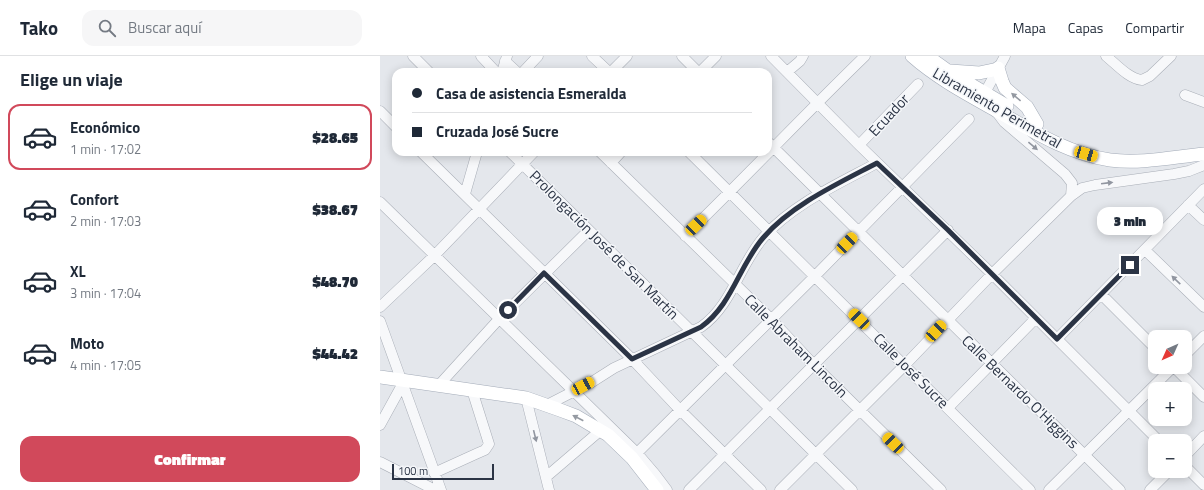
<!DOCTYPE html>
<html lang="es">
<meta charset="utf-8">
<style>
body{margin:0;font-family:"Titillium Web",sans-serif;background:#f6f6f7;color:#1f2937;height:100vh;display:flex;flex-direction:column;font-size:15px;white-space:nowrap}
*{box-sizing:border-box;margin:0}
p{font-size:13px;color:#747a83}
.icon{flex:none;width:22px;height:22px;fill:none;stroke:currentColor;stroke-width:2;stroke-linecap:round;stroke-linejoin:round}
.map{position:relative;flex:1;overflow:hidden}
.details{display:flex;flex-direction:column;background:#fff;width:380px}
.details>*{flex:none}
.hud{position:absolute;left:12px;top:12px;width:380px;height:88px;border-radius:12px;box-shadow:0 2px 10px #0003;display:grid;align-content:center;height:88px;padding:0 20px;background:#fff}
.needle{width:26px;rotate:225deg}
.tools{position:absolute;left:768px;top:274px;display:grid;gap:8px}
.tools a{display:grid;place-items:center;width:44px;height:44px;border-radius:8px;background:#fff;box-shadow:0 2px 10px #0003;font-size:20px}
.scale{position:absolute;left:12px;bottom:10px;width:102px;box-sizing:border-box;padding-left:4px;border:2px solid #2b3445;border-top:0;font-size:11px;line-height:14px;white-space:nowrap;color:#2b3445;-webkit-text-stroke:3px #f4f6f9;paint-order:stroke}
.end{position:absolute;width:18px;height:18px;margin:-9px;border:5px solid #2b3445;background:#fff;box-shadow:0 0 0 2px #fff}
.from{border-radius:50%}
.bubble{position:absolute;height:28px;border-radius:12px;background:#fff;box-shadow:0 2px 10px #0003;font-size:13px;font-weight:800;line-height:28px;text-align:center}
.car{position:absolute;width:12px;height:24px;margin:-12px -6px;border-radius:5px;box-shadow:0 0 3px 1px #0007;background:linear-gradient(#f5c518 24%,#345 0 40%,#f5c518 0 76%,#345 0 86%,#f5c518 0)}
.hud b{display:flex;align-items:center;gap:14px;height:38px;font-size:15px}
.hud b+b{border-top:1px solid #e0e1e3}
.hud i{width:10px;height:10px;background:#1f2937}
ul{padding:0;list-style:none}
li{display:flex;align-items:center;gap:12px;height:66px;margin:0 8px 6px;padding:0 12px;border:2px solid transparent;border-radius:12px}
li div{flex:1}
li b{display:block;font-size:15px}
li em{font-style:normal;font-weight:800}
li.on{border-color:#d1495b}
li>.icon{width:36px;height:36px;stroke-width:1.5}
h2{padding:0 20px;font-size:18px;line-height:48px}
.primary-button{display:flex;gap:8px;margin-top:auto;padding:8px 20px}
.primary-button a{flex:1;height:46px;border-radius:12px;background:#d1495b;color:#fff;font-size:16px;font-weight:800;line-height:46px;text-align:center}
header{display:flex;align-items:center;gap:24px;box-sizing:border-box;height:56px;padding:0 20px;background:#fff;border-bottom:1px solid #e0e1e3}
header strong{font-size:19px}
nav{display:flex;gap:22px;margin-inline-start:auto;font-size:14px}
.search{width:280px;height:36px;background:#f6f6f7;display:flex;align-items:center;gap:10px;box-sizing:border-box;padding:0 14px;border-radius:12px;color:#747a83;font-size:15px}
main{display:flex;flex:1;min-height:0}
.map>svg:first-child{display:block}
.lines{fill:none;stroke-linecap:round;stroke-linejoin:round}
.minor-casing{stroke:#a9aeb7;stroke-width:11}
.major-casing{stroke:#a3abb8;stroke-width:14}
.minor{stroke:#f7f8fa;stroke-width:10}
.major{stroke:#fff;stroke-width:13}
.oneway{fill:#959aa2}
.oneway2{fill:#9196a0}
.route{stroke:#2b3445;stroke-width:5}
.labels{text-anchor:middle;stroke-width:3;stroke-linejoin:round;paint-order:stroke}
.street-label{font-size:15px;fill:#2b3445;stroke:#f4f6f9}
</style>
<header>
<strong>Tako</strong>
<div class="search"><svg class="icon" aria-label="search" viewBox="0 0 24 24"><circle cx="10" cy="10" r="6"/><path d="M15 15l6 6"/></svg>Buscar aquí</div>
<nav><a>Mapa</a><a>Capas</a><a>Compartir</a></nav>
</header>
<main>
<section class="details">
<h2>Elige un viaje</h2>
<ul>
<li class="on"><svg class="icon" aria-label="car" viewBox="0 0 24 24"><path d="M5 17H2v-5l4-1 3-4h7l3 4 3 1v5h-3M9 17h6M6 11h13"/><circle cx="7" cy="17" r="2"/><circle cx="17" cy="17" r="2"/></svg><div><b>Económico</b><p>1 min · 17:02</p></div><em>$28.65</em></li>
<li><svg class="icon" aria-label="car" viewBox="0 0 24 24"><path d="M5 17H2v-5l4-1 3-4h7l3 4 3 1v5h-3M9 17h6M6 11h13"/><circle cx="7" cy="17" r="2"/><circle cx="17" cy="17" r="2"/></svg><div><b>Confort</b><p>2 min · 17:03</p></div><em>$38.67</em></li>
<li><svg class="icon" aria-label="car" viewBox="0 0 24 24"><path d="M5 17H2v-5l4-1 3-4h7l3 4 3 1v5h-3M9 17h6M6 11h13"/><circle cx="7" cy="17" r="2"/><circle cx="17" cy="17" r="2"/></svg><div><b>XL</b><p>3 min · 17:04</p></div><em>$48.70</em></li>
<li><svg class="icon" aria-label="car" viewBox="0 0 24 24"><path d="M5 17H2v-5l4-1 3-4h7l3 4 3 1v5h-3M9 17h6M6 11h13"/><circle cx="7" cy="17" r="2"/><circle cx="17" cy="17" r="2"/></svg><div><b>Moto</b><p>4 min · 17:05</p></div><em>$44.42</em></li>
</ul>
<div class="primary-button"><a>Confirmar</a></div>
</section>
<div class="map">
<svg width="824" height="434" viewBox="0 0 824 434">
<rect width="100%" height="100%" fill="#e4e7ec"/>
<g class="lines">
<g class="minor-casing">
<path id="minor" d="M33,0l16,16
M101,0l15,16
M212,0l17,16
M302,0l16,16
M391,0l88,89 133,129 167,167
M726,0c10,8 23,23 36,24l8,-4 21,-20
M125,5l12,11
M122,16l5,-16
M143,16l15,-16
M231,16l16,-16
M320,16l16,-16
M407,16l13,-11 3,-5
M805,39l19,7
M602,42l23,-42
M0,55l16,16
M618,58l6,8 61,52 7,9 -1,13
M388,86l352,348
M479,89l59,-61
M41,96l211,207 48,51 81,80
M130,96l342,338
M220,96l171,167 43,46 127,125
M309,96l341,338
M231,107l10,-11
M85,138l12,-42
M0,146l257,251 18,21 12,16
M808,149l16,15
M305,180c61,-59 119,-121 180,-180
M765,194l59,57
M721,238l54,54
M0,251l54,-51 100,-104
M0,265l61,169
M677,283l147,-150
M805,299l19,-19
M794,311l30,30
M59,329l60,-66 90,-89
M146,342l23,92
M167,349l45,-23 22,-14 87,-41c31,-22 38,-61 62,-89 28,-33 77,-55 114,-75
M568,352l88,-90
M0,369l22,-40
M805,400l19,-20
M252,402l183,-182 154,-157
M0,406l55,28
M805,410l19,19
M54,417l44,-20 7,-3 4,-6 -17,-54
M166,421l55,-47
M309,434l259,-260
M400,434l125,-125 87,-91 79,-78 11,-8 13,-3 79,-11 15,-3 15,-6
M669,434l124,-123
M770,434l19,-19"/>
</g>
<g class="major-casing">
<path id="major" d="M532,0c26,23 57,39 87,56 35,20 70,42 111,48 31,4 63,-3 94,-6
M547,0l21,15 59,35
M618,12l4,13 3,7 22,19 10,17
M570,15l29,2 19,-4
M0,321l146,21 34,12 16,6 32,19 24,23 25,32"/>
</g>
<use href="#minor" class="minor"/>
<use href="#major" class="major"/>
</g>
<defs><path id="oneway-solid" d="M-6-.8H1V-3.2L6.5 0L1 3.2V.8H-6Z"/></defs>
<g class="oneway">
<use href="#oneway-solid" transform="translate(636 41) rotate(-140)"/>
<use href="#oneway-solid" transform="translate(198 362) rotate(-153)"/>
</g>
<g class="oneway2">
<use href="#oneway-solid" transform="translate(653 90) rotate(40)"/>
<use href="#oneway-solid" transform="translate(727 127) rotate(-7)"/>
<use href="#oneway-solid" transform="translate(796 224) rotate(-136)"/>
<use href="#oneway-solid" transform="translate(155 380) rotate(76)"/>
</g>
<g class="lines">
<path class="route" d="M128,254l36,-37 88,86 69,-32c31,-22 38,-61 62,-89 28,-33 76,-55 114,-75l71,67 109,109 73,-74"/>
</g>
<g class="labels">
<g class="street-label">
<text transform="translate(617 52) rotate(30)" y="5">Libramiento Perimetral</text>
<text transform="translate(509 59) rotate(-47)" y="5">Ecuador</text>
<text transform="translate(224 189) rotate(45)" y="5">Prolongación José de San Martín</text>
<text transform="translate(416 290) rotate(45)" y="5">Calle Abraham Lincoln</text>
<text transform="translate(531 315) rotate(45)" y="5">Calle José Sucre</text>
<text transform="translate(640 336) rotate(44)" y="5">Calle Bernardo O'Higgins</text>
</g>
</g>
</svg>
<div class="tools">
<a><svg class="needle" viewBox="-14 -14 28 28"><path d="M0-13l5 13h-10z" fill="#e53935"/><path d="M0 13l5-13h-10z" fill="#747a83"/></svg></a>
<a>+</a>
<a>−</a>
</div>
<div class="scale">100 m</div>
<i class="end from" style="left:128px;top:254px"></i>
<i class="end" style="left:750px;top:209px"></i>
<div class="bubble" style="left:717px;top:151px;width:66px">3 min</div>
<i class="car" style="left:706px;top:98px;rotate:106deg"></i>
<i class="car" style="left:316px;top:169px;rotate:46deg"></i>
<i class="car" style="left:467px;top:187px;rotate:44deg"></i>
<i class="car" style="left:479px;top:263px;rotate:314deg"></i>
<i class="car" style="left:556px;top:275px;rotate:43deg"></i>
<i class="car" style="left:203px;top:330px;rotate:62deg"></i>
<i class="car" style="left:513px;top:387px;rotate:314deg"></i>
<div class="hud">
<b><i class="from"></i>Casa de asistencia Esmeralda</b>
<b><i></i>Cruzada José Sucre</b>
</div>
</div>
</main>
